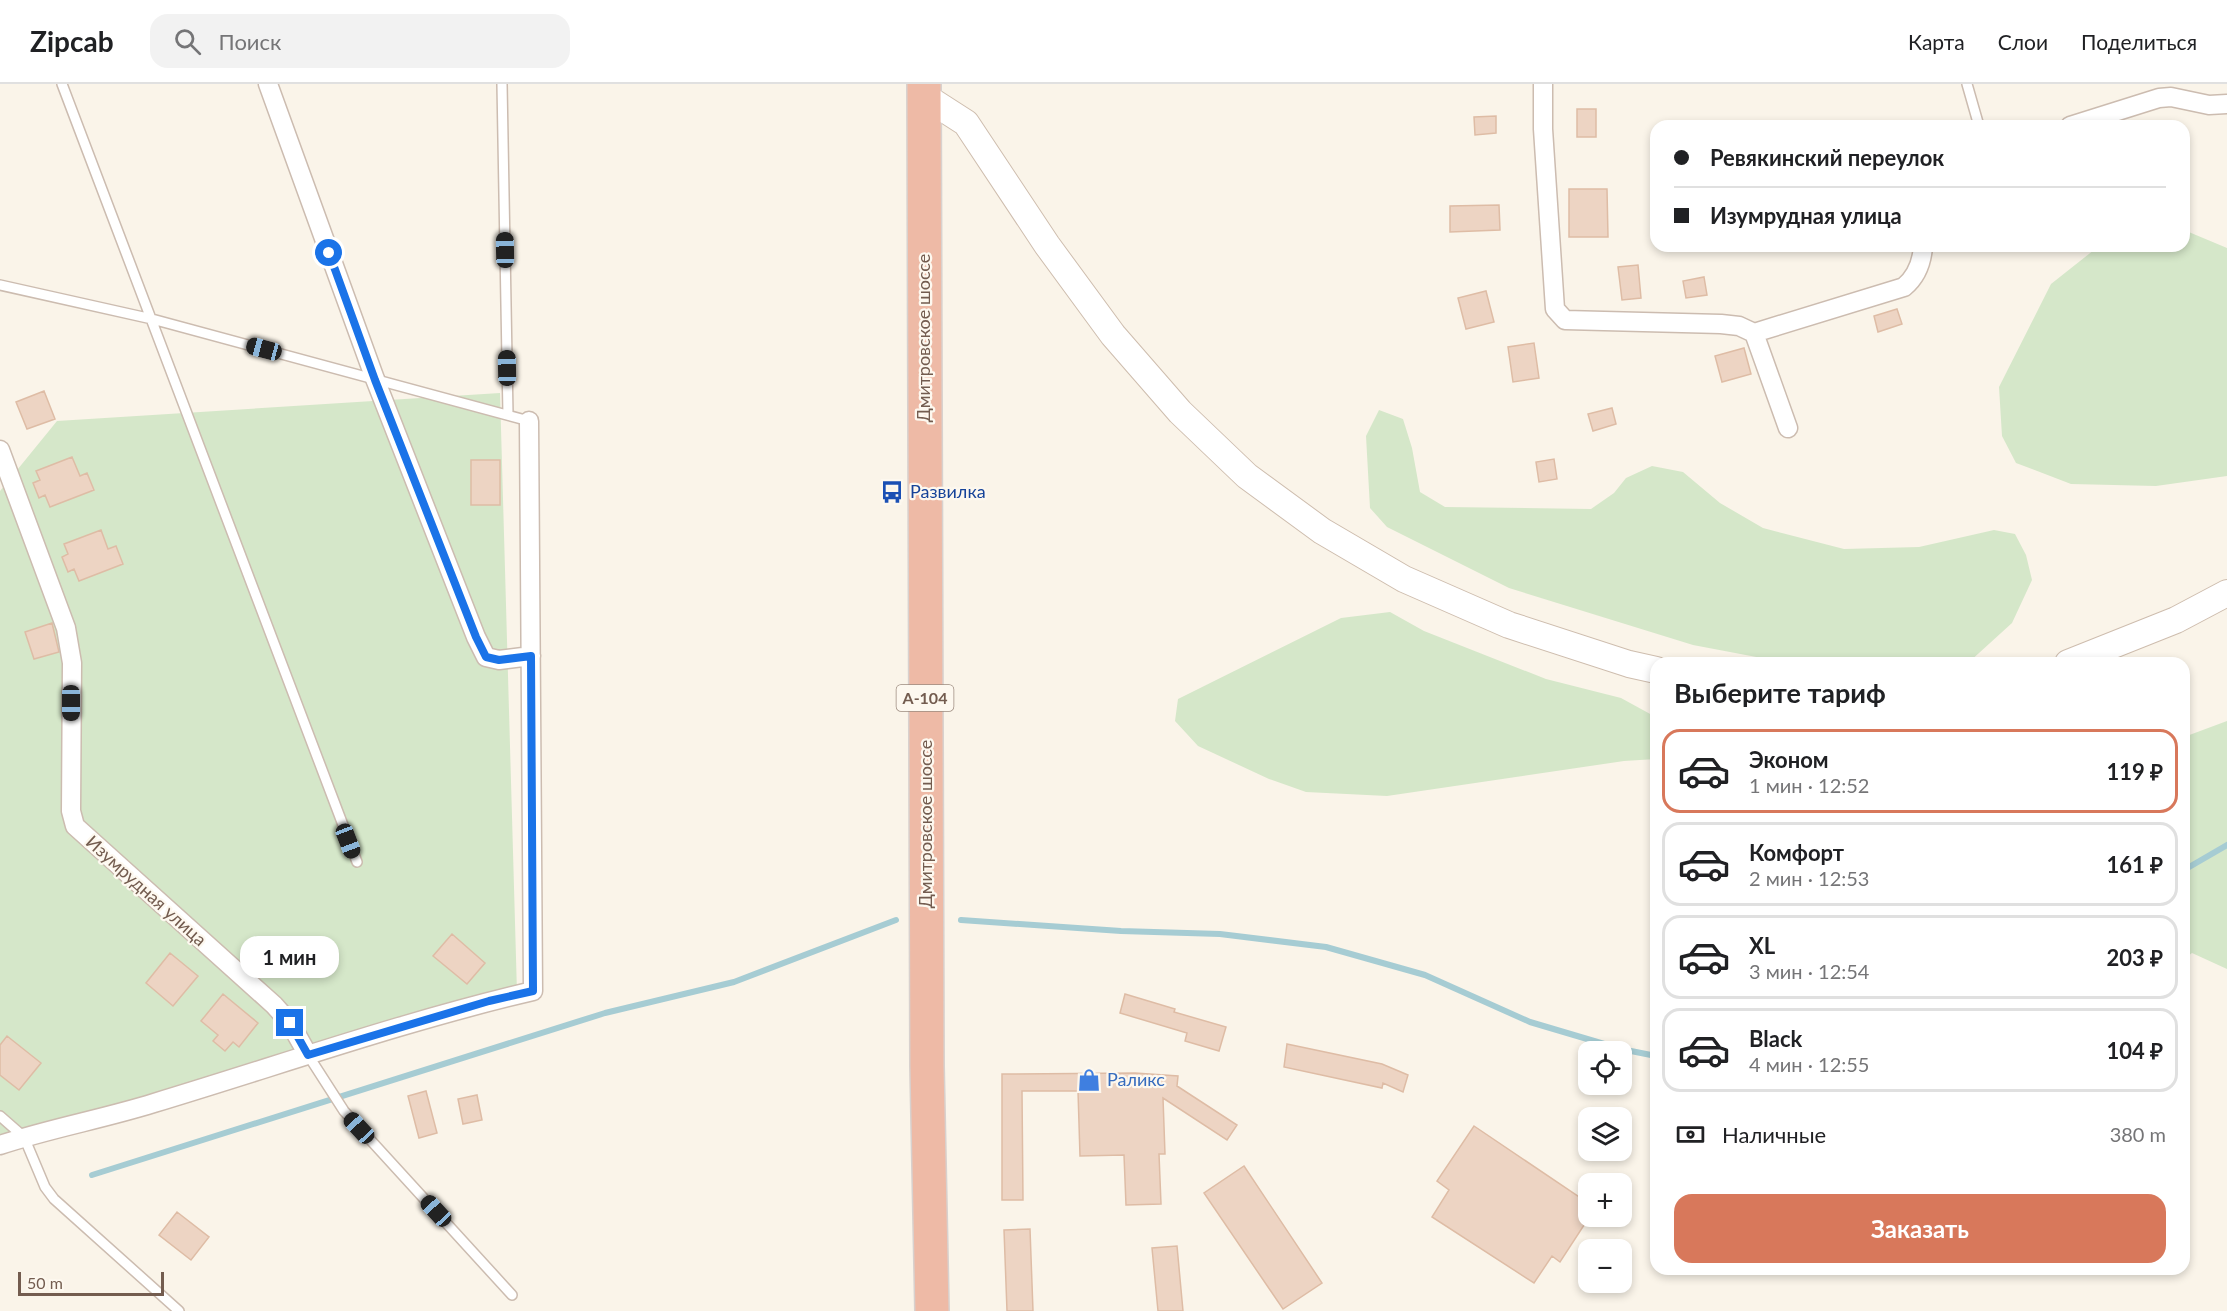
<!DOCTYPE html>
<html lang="ru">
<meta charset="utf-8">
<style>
body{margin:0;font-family:Lato,sans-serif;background:#f2f2f2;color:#202124;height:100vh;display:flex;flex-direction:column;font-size:22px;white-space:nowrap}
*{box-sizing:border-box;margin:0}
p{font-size:20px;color:#757577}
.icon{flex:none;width:33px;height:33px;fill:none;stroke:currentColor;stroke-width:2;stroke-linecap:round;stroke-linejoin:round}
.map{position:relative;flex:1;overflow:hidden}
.panel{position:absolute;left:1650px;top:573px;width:540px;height:618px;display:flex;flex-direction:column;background:#fff;border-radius:18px;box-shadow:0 3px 9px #0003}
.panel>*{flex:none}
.hud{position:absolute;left:1650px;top:36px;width:540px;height:132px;border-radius:18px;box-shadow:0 3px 9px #0003;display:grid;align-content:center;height:132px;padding:0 24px;background:#fff}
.tools{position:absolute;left:1578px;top:957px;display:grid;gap:12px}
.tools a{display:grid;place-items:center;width:54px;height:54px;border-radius:12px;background:#fff;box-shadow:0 3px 9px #0003;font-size:30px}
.scale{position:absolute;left:18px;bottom:15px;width:146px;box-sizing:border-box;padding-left:6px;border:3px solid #735c4f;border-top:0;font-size:16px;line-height:21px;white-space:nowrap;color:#735c4f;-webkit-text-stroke:4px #fdf8ef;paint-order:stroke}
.end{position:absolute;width:27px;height:27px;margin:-14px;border:8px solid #1a73e8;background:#fff;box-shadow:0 0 0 3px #fff}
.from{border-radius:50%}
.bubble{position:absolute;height:42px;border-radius:18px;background:#fff;box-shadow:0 3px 9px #0003;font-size:20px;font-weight:700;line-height:42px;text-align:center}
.car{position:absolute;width:18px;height:36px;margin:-18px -9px;border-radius:8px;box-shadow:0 0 4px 2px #0007;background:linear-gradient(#222 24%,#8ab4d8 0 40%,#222 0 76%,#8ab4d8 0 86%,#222 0)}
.hud b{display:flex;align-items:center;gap:21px;height:57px;font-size:22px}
.hud b+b{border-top:2px solid #e0e0e0}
.hud i{width:15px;height:15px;background:#202124}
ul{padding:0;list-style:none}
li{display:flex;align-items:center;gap:18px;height:84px;margin:0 12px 9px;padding:0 12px;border:3px solid #e0e0e0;border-radius:18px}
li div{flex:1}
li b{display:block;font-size:22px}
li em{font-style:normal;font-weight:700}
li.current{border-color:#d8785b}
li>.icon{width:54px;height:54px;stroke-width:1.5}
h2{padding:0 24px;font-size:27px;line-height:72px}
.pay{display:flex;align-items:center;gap:15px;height:66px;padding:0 24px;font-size:22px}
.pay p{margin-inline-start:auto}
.button{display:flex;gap:12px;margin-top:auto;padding:12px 24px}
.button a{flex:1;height:69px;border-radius:18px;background:#d8785b;color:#fff;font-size:24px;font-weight:700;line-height:69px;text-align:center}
header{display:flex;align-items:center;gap:36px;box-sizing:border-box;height:84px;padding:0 30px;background:#fff;border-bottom:2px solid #e0e0e0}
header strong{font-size:28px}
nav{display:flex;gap:33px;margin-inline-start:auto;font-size:21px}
.search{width:420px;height:54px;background:#f2f2f2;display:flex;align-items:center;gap:15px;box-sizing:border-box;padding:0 21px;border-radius:18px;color:#757577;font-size:22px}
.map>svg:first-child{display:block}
.green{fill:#d5e7c9}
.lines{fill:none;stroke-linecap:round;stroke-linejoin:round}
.stream{stroke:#a6ccd3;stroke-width:6}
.building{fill:#edd4c3;stroke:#debca5;stroke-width:1.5}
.lane-casing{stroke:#ccbcb0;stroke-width:12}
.street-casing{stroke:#ccbcb0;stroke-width:21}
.secondary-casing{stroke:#cebdae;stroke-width:28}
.highway-casing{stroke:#d8d1ce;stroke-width:36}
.lane{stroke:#fff;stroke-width:9}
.street{stroke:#fff;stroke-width:18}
.secondary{stroke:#fff;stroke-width:26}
.highway{stroke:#eebaa6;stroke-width:33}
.route{stroke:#1a73e8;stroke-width:8}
.labels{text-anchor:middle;stroke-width:4.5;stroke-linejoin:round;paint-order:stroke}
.shield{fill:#fdf8ef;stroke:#9c8b7f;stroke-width:1.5}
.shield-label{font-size:16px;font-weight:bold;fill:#735c4f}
.street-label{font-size:18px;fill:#735c4f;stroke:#fdf8ef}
.transit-label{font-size:18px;fill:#164399;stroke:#fdf8ef;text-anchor:start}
.shop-label{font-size:18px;fill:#366cbe;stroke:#fdf8ef;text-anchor:start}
</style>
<header>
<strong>Zipcab</strong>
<div class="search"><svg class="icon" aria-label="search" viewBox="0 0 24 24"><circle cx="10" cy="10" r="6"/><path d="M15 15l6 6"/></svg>Поиск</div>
<nav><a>Карта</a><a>Слои</a><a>Поделиться</a></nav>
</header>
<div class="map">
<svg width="2227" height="1227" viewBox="0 0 2227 1227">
<rect width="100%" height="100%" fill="#faf4e9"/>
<path class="green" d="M2184,146l43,18v228l-71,10 -85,-2 -55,-21 -14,-27 -3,-49 52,-103 48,-38h85z
M500,309l17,600 -327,108 -190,53v-663l57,-70z
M1379,326l24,9 9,29 8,44 25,15 146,2 23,-16 12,-15 26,-12 31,6 37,31 43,25 81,21 75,-2 75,-17 21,4 11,21 6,25 -20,43 -44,40h-180l-95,-18 -184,-57 -122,-61 -17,-19 -4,-72z
M1390,528l34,19 122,48 75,19 31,17 4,12v32l-32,2 -237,35 -81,-4 -37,-13 -71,-33 -23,-25 3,-22 163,-81z
M2227,637v248l-35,-16 -8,6v-222z"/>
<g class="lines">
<path class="stream" d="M2184,786l43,-25
M961,836l160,11 99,3 106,13 99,28 105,47 91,27 35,7
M92,1091l513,-162 129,-31 162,-62"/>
</g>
<path class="building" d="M1577,25h19v28h-19z
M1496,32v17l-21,2 -1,-18z
M1569,105h38l1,48h-39z
M1499,121l1,25 -50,2v-26z
M1638,181l3,33 -19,2 -4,-33z
M1704,193l3,18 -21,3 -3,-17z
M1486,207l8,31 -28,7 -8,-31z
M1897,225l5,15 -24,8 -4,-16z
M1534,259l5,35 -26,4 -5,-35z
M1744,264l7,26 -29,8 -7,-26z
M44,307l11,28 -28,10 -11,-27z
M1612,324l4,16 -23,7 -5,-17z
M72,373l8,19 7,-3 7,17 -44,17 -5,-12 -6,3 -6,-15 7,-3 -4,-9z
M1554,375l3,20 -18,3 -3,-20z
M471,376h29v45h-29z
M101,446l7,19 8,-3 7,18 -44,17 -5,-12 -6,3 -6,-15 6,-3 -4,-10z
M52,539l7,29 -25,7 -9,-27z
M452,850l33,29 -18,21 -34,-28z
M170,869l28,23 -25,30 -27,-23z
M223,910l35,29 -19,24 -6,-5 -8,9 -12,-10 5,-6 -17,-14z
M1125,910l50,15 -1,3 52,15 -7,24 -34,-10 2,-8 -67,-20z
M7,952l34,27 -22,27 -19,-15v-30z
M1287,960l95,20 26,11 -5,17 -20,-9 -1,5 -98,-21z
M1135,989l43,3 -1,10 60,39 -10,15 -64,-42 2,56h-6l2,50 -35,1 -2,-50 -44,1 -2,-65h-56l1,109h-21v-126z
M426,1007l11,42 -18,5 -11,-42z
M477,1011l5,25 -19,4 -5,-25z
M1474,1042l114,77v16l-28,43 -8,-6 -18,27 -102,-66 17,-27 -12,-9z
M1244,1082l78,117 -39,26 -79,-116z
M177,1128l32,25 -18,23 -32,-25z
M1030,1145l3,82h-26l-3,-81z
M1177,1162l6,65h-25l-6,-63z"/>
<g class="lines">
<g class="lane-casing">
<path id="lane" d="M62,0l295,778
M502,0l6,331
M1967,0l12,42
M0,201l152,34 377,102
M308,971l36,56 168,184
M0,1032l24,21 21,50 9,12 125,112"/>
</g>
<g class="street-casing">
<path id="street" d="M268,0l107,295 101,258 10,20 13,3 32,-4
M1543,0v45l12,180 10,11 156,4 18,2 15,7 34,95
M2070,42l89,-28 12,-1 38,8 18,-1
M1754,249l150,-46c12,-10 18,-25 19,-41
M0,366l66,178 6,35 -1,148 4,15 199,179 16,18 18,32
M0,1061c51,-17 103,-26 154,-42 126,-38 251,-82 379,-112l-4,-570"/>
</g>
<g class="secondary-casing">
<path id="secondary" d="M924,12l42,27 81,122 66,90 67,77 67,64 75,55 82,48 105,46 120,39 27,6
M2068,579l108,-43 51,-27"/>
</g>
<g class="highway-casing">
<path id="highway" d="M924,0l3,982 5,245"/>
</g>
<use href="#lane" class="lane"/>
<use href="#street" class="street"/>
<use href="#secondary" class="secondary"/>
<use href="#highway" class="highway"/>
</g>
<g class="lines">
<path class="route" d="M290,939l18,32 181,-54 44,-10 -2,-335 -32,4 -13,-3 -10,-20 -101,-257 -46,-127"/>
</g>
<defs>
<g id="bus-bare" transform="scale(1.8)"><path d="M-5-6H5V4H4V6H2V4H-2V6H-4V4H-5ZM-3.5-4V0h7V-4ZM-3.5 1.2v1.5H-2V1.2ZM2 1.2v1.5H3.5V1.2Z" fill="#1a4fb4" stroke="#fdf8ef" stroke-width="2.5" paint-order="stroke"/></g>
<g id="shop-bare" transform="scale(1.8)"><path d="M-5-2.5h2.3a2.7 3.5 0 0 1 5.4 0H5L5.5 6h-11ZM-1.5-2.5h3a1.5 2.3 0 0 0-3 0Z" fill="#3f7fe0" stroke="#fdf8ef" stroke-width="2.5" paint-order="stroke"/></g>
</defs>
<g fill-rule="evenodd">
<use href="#bus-bare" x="892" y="408"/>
<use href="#shop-bare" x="1089" y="996"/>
</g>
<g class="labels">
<rect class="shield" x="896.5" y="601" width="57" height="26" rx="4.5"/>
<g class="shield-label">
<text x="925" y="620">А-104</text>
</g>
<g class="street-label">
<text transform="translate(924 254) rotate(-90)" y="6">Дмитровское шоссе</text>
<text transform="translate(926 740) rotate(-90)" y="6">Дмитровское шоссе</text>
<text transform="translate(146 807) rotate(42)" y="6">Изумрудная улица</text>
</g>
<g class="transit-label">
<text x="910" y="414">Развилка</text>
</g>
<g class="shop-label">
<text x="1107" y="1002">Раликс</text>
</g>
</g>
</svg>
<div class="tools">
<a><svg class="icon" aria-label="locate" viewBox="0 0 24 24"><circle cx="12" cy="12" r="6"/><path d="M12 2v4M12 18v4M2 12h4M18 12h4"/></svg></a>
<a><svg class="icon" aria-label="layers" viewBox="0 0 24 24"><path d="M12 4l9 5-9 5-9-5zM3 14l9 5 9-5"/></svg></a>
<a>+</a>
<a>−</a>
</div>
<div class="scale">50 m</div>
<i class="end from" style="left:329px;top:169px"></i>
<i class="end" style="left:290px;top:939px"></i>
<div class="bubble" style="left:240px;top:852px;width:99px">1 мин</div>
<i class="car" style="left:505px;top:166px;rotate:359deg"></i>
<i class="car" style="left:264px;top:265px;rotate:285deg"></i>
<i class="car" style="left:507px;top:284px;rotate:359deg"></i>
<i class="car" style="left:71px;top:619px;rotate:180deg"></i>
<i class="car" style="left:348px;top:757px;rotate:159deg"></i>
<i class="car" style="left:359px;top:1044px;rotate:317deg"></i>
<i class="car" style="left:436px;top:1127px;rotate:317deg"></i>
<div class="hud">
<b><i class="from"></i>Ревякинский переулок</b>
<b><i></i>Изумрудная улица</b>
</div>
<section class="panel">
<h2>Выберите тариф</h2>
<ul>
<li class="current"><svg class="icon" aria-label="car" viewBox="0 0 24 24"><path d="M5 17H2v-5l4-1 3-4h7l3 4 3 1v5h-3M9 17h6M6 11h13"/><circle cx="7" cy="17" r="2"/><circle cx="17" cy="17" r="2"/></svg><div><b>Эконом</b><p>1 мин · 12:52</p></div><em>119 ₽</em></li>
<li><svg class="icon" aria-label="car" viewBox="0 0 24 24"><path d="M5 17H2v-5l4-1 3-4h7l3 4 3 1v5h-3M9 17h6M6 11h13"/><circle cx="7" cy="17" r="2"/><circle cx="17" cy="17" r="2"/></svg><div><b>Комфорт</b><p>2 мин · 12:53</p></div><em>161 ₽</em></li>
<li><svg class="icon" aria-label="car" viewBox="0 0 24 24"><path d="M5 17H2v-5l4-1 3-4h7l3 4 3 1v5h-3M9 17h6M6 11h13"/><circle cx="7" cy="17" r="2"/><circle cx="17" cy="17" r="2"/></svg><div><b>XL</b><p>3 мин · 12:54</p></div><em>203 ₽</em></li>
<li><svg class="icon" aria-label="car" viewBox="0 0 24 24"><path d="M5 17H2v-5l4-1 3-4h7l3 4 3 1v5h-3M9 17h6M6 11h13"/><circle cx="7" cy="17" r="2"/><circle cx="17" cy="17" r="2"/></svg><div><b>Black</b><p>4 мин · 12:55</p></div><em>104 ₽</em></li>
</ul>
<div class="pay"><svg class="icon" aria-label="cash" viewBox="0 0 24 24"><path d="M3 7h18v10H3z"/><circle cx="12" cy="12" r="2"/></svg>Наличные<p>380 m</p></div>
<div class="button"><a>Заказать</a></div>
</section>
</div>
